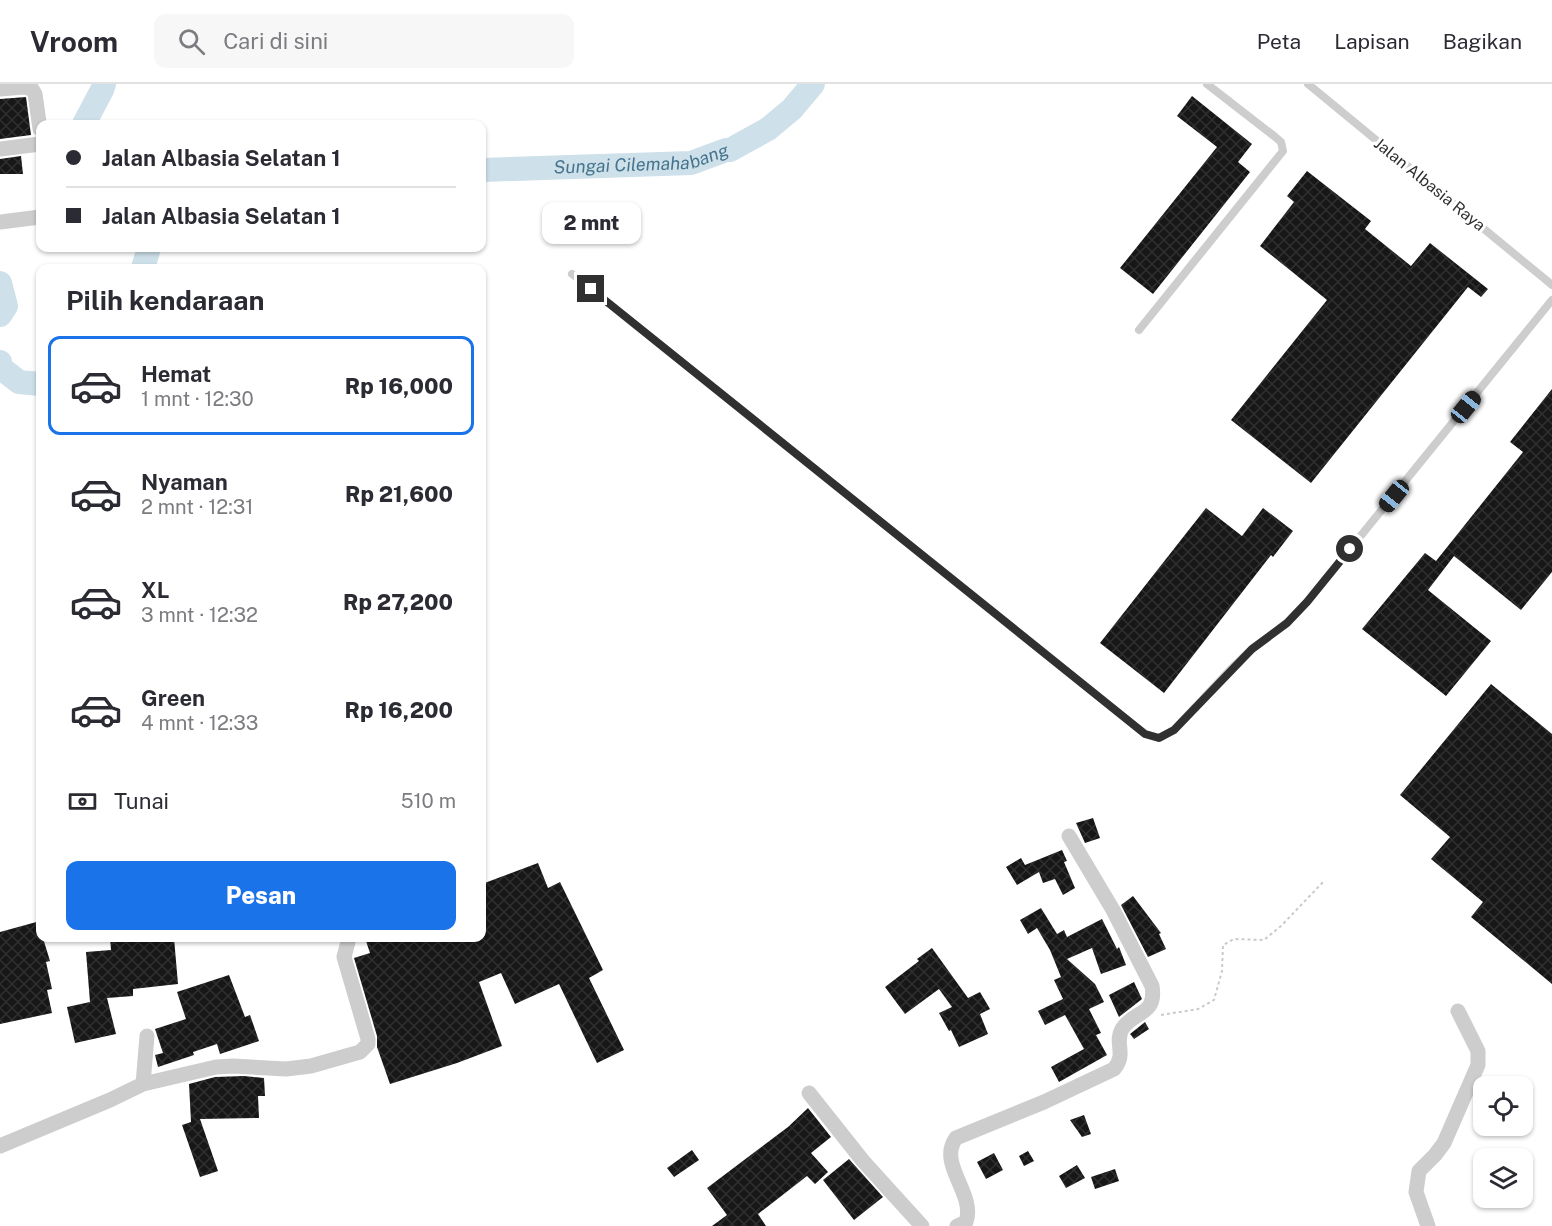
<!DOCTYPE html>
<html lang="id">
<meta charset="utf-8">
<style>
body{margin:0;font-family:"Public Sans",sans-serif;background:#f7f7f7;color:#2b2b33;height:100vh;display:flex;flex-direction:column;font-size:22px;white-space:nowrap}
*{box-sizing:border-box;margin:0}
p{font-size:20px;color:#7c7c81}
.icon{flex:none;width:33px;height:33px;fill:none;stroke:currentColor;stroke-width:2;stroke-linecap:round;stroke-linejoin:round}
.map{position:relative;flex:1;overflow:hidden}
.panel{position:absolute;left:36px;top:180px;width:450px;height:678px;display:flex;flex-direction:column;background:#fff;border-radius:12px;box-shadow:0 2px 4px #0004}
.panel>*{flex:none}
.hud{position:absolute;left:36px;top:36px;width:450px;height:132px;border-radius:12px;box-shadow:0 2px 4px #0004;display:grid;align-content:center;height:132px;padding:0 30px;background:#fff}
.fabs{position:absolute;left:1473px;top:992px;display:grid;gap:12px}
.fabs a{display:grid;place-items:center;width:60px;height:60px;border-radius:12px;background:#fff;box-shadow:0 2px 4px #0004;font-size:30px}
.end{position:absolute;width:27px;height:27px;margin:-14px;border:8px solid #303030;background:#fff;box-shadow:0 0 0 3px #fff}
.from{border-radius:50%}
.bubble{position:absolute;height:42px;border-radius:12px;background:#fff;box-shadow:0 2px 4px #0004;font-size:20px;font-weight:800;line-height:42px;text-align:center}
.car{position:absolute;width:18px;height:36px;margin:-18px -9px;border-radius:8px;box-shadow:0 0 4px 2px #0007;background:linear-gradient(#222 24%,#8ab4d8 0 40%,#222 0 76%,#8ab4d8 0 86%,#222 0)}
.hud b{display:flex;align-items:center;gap:21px;height:57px;font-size:22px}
.hud b+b{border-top:2px solid #e1e1e2}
.hud i{width:15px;height:15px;background:#2b2b33}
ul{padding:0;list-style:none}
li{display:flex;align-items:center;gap:18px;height:99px;margin:0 12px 9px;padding:0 18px;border:3px solid transparent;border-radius:12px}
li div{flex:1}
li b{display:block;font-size:22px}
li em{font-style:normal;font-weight:800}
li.on{border-color:#1a73e8}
li>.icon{width:54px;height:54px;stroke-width:1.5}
h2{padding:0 30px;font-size:27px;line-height:72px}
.pay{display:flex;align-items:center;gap:15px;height:66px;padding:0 30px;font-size:22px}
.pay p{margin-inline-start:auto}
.cta{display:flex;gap:12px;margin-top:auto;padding:12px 30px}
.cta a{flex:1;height:69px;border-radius:12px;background:#1a73e8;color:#fff;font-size:24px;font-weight:800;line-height:69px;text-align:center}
header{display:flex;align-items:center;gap:36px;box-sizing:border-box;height:84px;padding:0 30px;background:#fff;border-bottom:2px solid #e1e1e2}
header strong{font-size:28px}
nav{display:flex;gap:33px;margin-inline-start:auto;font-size:21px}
.search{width:420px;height:54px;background:#f7f7f7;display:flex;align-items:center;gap:15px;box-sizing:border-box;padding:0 21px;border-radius:12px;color:#7c7c81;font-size:22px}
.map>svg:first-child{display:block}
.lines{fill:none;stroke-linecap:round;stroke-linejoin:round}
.river{stroke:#cee0ea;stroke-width:24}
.building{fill:url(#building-cross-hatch)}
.path{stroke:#cacaca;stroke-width:2;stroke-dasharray:3 3;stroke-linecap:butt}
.lane{stroke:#cdcdcd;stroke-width:8}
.street{stroke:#cdcdcd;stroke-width:15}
.route{stroke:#303030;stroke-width:8}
.labels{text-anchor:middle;stroke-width:6;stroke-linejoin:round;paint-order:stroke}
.street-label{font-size:16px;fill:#303030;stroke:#fff}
.water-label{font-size:18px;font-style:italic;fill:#45748c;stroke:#fff}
</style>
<header>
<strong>Vroom</strong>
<div class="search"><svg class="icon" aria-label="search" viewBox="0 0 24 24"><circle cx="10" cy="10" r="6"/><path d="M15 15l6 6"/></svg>Cari di sini</div>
<nav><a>Peta</a><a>Lapisan</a><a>Bagikan</a></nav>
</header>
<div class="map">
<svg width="1552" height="1142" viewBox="0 0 1552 1142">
<defs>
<pattern id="building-cross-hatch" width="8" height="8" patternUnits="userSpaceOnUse" patternTransform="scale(1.5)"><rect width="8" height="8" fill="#171717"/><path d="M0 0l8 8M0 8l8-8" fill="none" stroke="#303030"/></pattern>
</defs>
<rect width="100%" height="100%" fill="#fff"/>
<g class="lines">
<g class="river">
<path d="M84,40l18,-34 2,-6"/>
<path id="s1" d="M482,86l209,-7 35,-13h4l38,-21 24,-20 21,-25"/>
<path d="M143,184l6,-20"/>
<path d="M0,199l6,23 -6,9"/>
<path d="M0,278l1,6 18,14 21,2"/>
</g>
</g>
<path class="building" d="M1192,12l60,48 -14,18 12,10 -97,122 -33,-26 97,-121 -40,-31z
M26,13l5,38 -31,4v-40z
M21,72l2,18h-23v-15z
M1307,87l64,50 -6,8 46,37 19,-23 58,46 -7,8 -13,-10 -157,196 -80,-63 96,-120 -67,-54 34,-44 -7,-6z
M1552,305v183l-31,38 -67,-54 -26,34 63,51 -45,55 -84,-67 63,-76 11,8 87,-109 -13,-10z
M1206,424l36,28 21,-28 30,23 -20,26 -2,-2 -107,138 -64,-50z
M1491,600l61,50v250l-81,-67 12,-15 -52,-43 19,-22 -50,-42z
M1093,734l7,20 -15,5 -9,-20z
M1062,766l5,11 -3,1 11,26 -12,7 -8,-16 -12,4 -4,-11 -22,13 -11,-18 15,-9 4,7z
M538,779l10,25 12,-6 43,88 -14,8 35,72 -27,13 -38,-79 -44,20 -14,-31 -22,9 23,64 -45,17 -67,21 -13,-37v-11l-23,-78 16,-5 -5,-15h71l1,3 9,-3h36v-54z
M1133,812l28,37 -2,1 7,15 -18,8 -27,-52z
M1041,824l16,26 7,-4 3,7 35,-18 15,30 2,-2 7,18 -25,9 -9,-26 -25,11 28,25 9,18 -15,7 12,24 -5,2 11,20 -48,27 -8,-15 33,-18 -19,-34 -20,10 -7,-14 25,-12 -9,-19 7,-3 -11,-27 -13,-22 -9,6 -8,-14z
M40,837v17h3l7,23 -4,1 6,27 -5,1 5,23 -52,11v-92z
M110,854h64l4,46 -45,5v7l-26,2 9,36 -41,9 -8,-36 23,-5 -4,-50 25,-2z
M932,864l36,50 12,-6 10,17 -10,5 8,20 -29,13 -8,-17 -2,1 -10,-18 13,-6 -13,-18 -34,25 -20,-27 34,-26 -2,-2z
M229,891l16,42 5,-2 9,26 -39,13 -3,-10 -24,8 1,3 -36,12 -3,-12 8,-2 -8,-24 31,-10 -9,-27z
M1134,898l8,17 -23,18 -10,-22z
M1145,938l4,7 -15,10 -4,-5z
M244,992l20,2 1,18h-7l1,22 -59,1 18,52 -18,6 -18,-52 9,-3 -2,-38 26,-7z
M808,1024l23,29 -20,16 17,19 -13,12 -8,-8 -49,38 8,12h-54l15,-11 -20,-27 81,-61z
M1084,1031l7,19 -9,3 -12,-17z
M692,1066l7,10 -25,17 -7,-9z
M1028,1067l6,10 -10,5 -5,-10z
M994,1069l9,17 -17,9 -9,-17z
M849,1075l34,38 -29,23 -31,-40z
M1077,1081l8,13 -19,10 -7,-12z
M1115,1085l4,12 -24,8 -4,-12z"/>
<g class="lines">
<path class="path" d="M1161,931l37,-6 16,-9 8,-29 1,-26 11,-6 30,1 17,-14 44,-46"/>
<path class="lane" d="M1308,0l244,201
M572,190l573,460 14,4 15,-8 56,-60 22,-21 35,-26 20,-21 245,-302
M1139,246l144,-179 -2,-9 -7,-6 -67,-52"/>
<path class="street" d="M0,5l24,-2 8,2 3,5 5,35
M0,65l40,-5
M0,138l40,-5
M143,1000l4,-48
M809,1009l54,68 59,65
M0,1062l110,-46 33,-16 73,-17 17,-1 53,3 25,-3 49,-14 8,-8v-5l-24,-82 5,-19
M957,1142l9,-4c10,-28 -29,-58 -10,-84l88,-36 70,-33c13,-15 0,-26 8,-40 12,-19 35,-13 30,-43l-39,-76 -44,-74
M1428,1142l-12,-34 3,-21 16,-16 9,-12 34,-78v-14l-20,-40"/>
</g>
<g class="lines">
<path class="route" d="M591,205l554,445 14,4 15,-8 78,-81 35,-26 20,-21 43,-53"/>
</g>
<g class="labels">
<g class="street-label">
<text transform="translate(1430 100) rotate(39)" y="6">Jalan Albasia Raya</text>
</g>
<g class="water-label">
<text dy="6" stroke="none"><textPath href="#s1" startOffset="160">Sungai Cilemahabang</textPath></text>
</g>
</g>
</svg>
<div class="fabs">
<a><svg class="icon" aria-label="locate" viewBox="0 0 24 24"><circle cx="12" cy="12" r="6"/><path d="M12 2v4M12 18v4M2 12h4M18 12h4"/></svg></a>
<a><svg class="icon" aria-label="layers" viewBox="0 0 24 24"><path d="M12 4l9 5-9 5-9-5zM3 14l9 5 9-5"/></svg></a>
</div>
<i class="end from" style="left:1350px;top:465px"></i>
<i class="end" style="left:591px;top:205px"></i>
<div class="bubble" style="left:542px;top:118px;width:99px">2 mnt</div>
<i class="car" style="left:1466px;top:323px;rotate:39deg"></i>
<i class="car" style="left:1394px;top:412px;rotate:219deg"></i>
<div class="hud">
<b><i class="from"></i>Jalan Albasia Selatan 1</b>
<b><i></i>Jalan Albasia Selatan 1</b>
</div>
<section class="panel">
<h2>Pilih kendaraan</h2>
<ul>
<li class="on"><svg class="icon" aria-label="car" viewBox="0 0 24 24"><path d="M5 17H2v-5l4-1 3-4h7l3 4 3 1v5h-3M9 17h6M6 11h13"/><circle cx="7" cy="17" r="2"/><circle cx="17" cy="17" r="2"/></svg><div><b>Hemat</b><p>1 mnt · 12:30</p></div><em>Rp 16,000</em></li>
<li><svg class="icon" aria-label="car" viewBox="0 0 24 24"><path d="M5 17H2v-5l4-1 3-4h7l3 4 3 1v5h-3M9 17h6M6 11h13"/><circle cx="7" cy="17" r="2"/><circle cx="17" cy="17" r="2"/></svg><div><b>Nyaman</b><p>2 mnt · 12:31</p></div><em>Rp 21,600</em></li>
<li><svg class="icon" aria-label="car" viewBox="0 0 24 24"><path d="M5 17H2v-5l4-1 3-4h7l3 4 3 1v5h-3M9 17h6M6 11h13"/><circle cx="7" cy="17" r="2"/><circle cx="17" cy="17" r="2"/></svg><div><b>XL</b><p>3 mnt · 12:32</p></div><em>Rp 27,200</em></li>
<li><svg class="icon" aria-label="car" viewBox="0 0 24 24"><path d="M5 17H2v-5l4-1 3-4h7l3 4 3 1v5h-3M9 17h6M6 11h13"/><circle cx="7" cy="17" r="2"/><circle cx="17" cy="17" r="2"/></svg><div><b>Green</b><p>4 mnt · 12:33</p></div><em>Rp 16,200</em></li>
</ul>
<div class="pay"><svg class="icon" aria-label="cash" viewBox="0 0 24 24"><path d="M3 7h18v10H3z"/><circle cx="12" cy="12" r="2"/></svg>Tunai<p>510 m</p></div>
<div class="cta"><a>Pesan</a></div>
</section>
</div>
